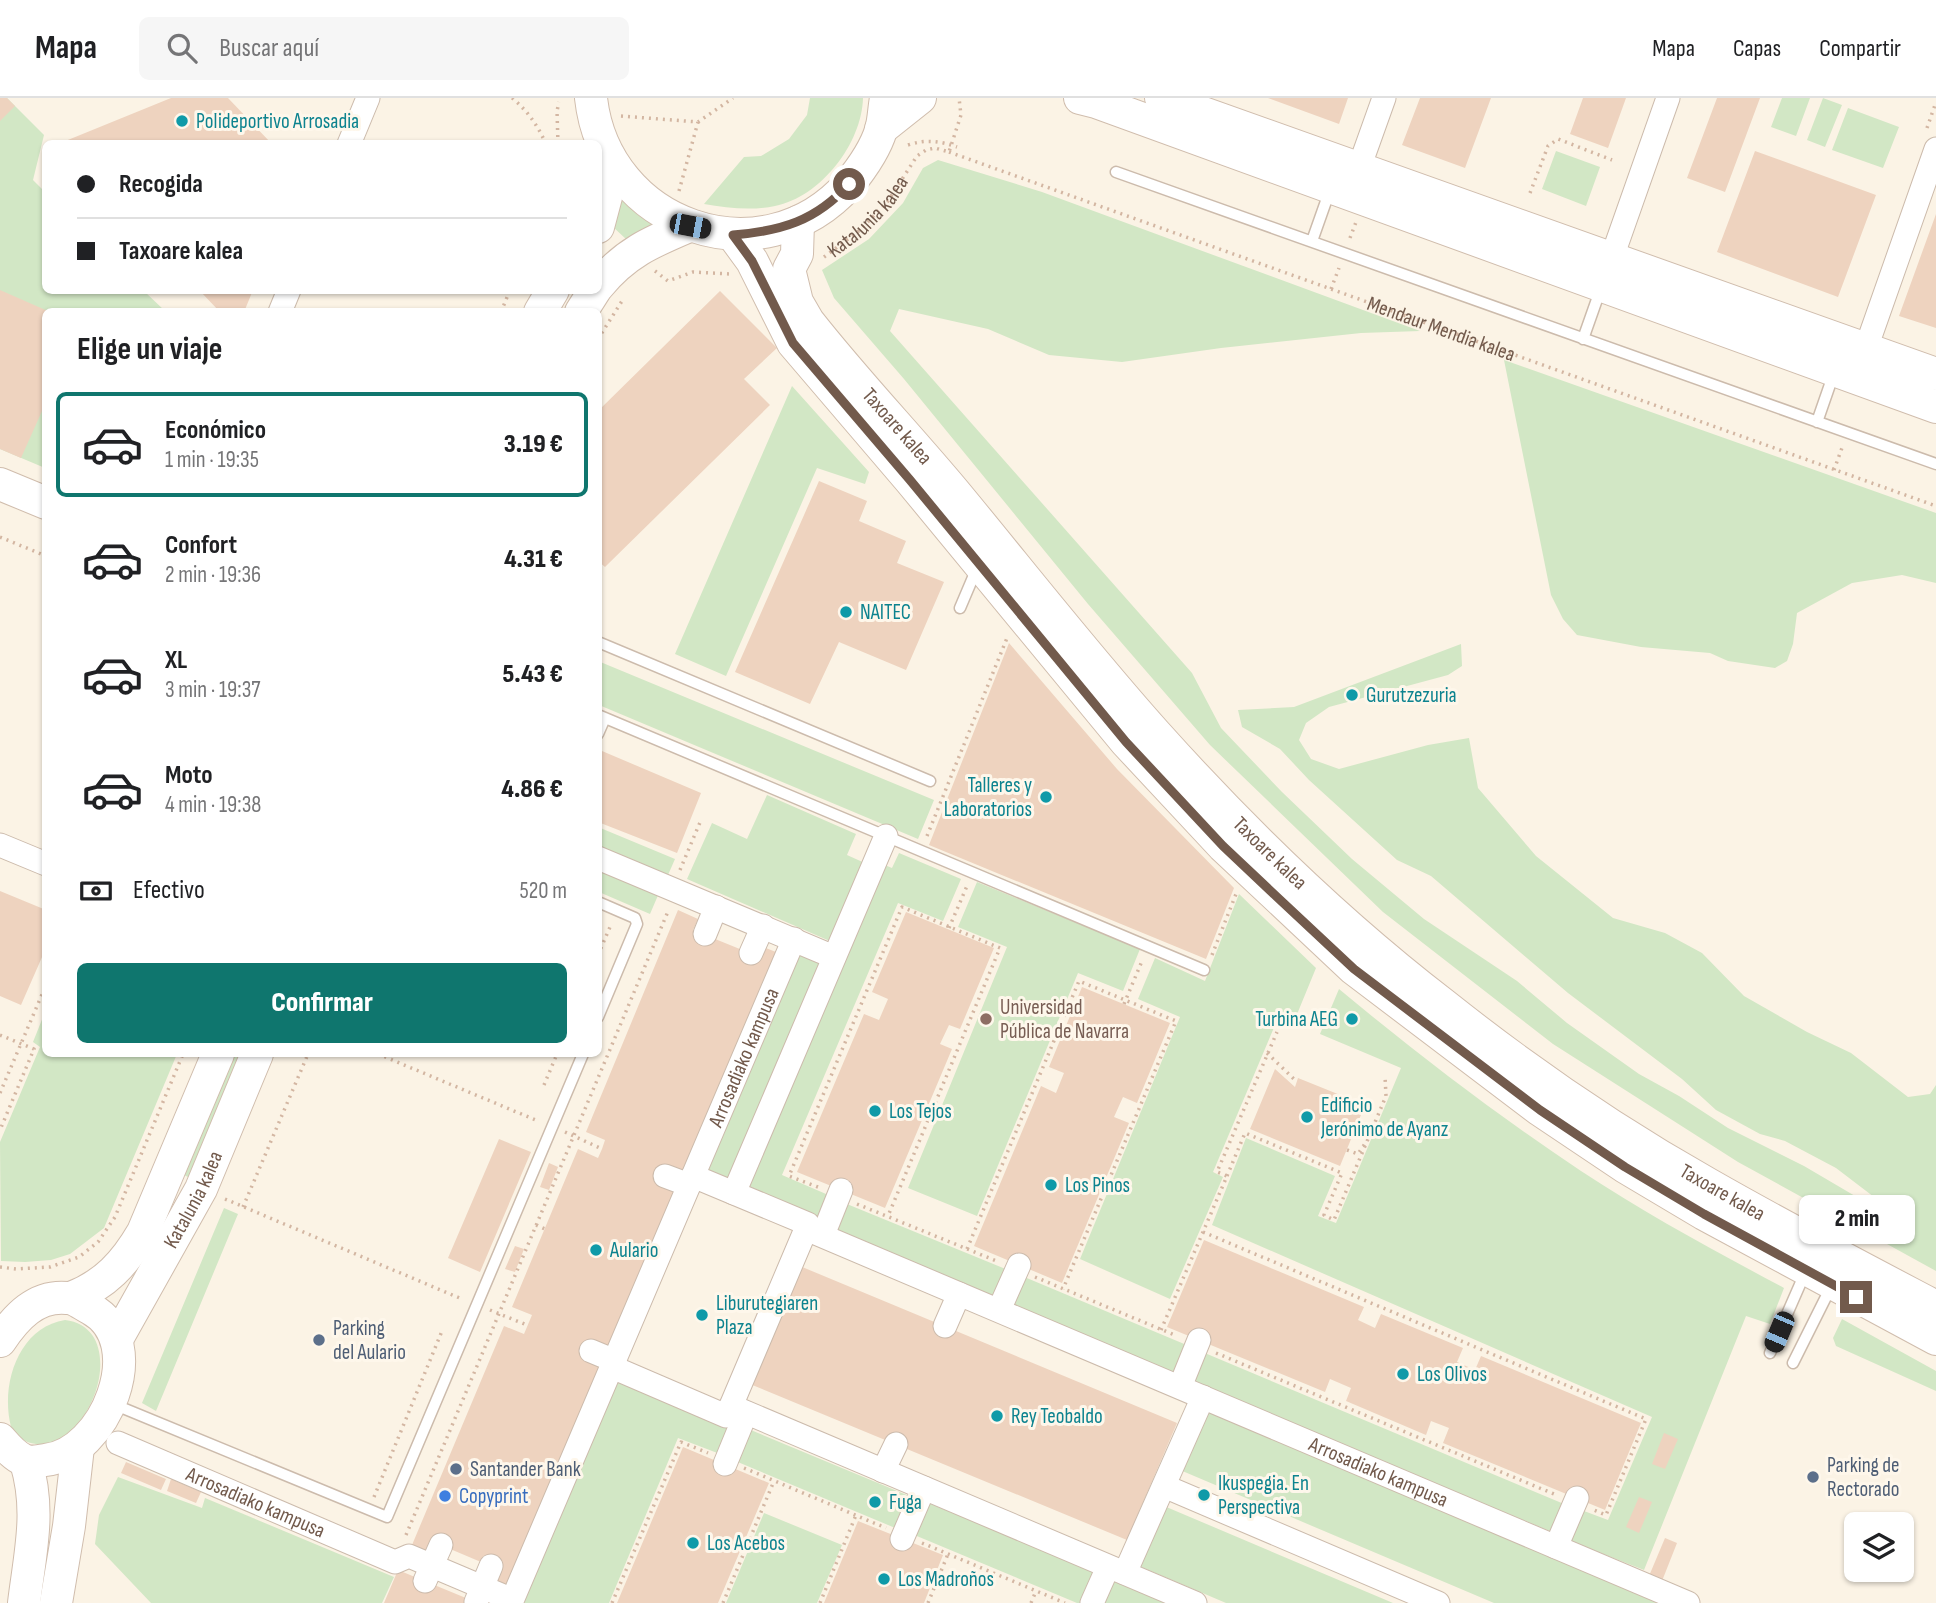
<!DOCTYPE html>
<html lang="es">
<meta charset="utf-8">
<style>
body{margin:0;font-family:"Sofia Sans Condensed",sans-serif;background:#f6f6f6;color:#202124;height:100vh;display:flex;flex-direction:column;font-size:26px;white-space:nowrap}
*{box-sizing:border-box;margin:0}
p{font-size:23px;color:#757577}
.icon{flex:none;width:38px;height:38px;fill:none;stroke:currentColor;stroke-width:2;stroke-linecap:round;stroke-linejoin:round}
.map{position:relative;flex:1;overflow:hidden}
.details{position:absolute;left:42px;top:210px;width:560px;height:749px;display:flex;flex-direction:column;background:#fff;border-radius:10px;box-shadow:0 2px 5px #0004}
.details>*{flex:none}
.guide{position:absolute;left:42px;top:42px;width:560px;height:154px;border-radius:10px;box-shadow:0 2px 5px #0004;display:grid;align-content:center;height:154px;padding:0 35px;background:#fff}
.buttons{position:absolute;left:1844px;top:1414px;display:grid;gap:14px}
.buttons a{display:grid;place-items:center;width:70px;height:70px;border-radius:10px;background:#fff;box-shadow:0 2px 5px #0004;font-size:35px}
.end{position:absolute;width:32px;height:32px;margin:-16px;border:9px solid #725a4c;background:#fff;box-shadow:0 0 0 4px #fff}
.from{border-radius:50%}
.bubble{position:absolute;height:49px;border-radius:10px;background:#fff;box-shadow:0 2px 5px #0004;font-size:23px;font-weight:800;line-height:49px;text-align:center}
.car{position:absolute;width:21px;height:42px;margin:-21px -10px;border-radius:9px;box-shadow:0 0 5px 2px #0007;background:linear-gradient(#222 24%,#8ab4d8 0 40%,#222 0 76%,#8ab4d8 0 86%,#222 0)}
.guide b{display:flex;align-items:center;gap:24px;height:66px;font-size:26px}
.guide b+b{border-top:2px solid #e0e0e0}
.guide i{width:18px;height:18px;background:#202124}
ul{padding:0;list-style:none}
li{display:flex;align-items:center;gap:21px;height:105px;margin:0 14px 10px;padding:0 21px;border:4px solid transparent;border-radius:10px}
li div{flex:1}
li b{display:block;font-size:26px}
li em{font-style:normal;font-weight:800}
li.selected{border-color:#0f766e}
li>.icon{width:63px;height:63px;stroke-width:1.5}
h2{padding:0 35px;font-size:32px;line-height:84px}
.pay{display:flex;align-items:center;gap:18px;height:77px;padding:0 35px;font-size:26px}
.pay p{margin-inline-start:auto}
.primary-button{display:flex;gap:14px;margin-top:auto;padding:14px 35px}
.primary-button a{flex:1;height:80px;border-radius:10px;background:#0f766e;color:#fff;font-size:28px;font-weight:800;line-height:80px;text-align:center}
header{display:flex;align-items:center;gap:42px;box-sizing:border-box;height:98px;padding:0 35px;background:#fff;border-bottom:2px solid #e0e0e0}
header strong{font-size:33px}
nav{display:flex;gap:38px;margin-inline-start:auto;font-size:24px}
.search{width:490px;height:63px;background:#f6f6f6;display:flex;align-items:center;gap:18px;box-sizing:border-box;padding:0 24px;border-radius:10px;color:#757577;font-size:26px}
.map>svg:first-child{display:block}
.green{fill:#d2e7c5}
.building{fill:#eed3bf}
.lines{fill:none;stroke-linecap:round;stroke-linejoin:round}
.lane-casing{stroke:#ccbbac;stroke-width:13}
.street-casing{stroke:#ccbbac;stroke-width:25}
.secondary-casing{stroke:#d0bdad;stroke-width:34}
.path{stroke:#d3b6a2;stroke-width:3.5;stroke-dasharray:2 5;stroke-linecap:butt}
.lane{stroke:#fff;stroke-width:10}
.street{stroke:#fff;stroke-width:23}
.secondary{stroke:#fff;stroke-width:32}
.route{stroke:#725a4c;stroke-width:9}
.culture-dot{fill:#0f9aa8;stroke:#fef7eb;stroke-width:2.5}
.education-dot{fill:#8d6e63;stroke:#fef7eb;stroke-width:2.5}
.service-dot{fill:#5c6f8a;stroke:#fef7eb;stroke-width:2.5}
.shop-dot{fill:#3f7fe0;stroke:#fef7eb;stroke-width:2.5}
.labels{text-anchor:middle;stroke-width:6;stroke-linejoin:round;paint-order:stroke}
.culture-label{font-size:21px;fill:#0d838f;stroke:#fef7eb;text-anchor:start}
.street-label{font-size:21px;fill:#725a4c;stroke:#fef7eb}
.education-label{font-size:21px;fill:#785e54;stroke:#fef7eb;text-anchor:start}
.service-label{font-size:21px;fill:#4e5e75;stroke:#fef7eb;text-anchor:start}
.shop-label{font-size:21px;fill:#366cbe;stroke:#fef7eb;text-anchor:start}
</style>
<header>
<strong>Mapa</strong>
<div class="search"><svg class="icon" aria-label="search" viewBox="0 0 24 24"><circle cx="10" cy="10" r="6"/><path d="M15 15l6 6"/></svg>Buscar aquí</div>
<nav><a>Mapa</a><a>Capas</a><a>Compartir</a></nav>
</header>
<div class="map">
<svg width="1936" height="1505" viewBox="0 0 1936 1505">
<rect width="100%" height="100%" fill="#fbf3e5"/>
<path class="green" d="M0,0h7l37,37 -11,45 12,12 1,98 98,1 21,20 -119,1 -1,156 -45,-19z
M810,0h53c-1,45 -42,99 -88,108 -23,5 -48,2 -71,-2l40,-47 17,-1 28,-17 18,-24z
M1782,0h28l-14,38 -25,-9z
M1823,0l19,7 -17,42 -18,-7z
M1848,10l51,19 -16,41 -51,-18z
M1556,53l44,16 -14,39 -44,-17z
M938,62l104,32 378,139 -59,2 -140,15 -99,14 -73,-7 -61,-26 -89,-20 -9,22 302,342 29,55 61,64 70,67 72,60 93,62 50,42 72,51 40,22 49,32 76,38 63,37 7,-6 -38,-29 -51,-27 -25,-7 -44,-24 -34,-31 -114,-86 -137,-117 -34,-16 -88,-80 -29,-31 -38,-22 -4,-17 56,-3 167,-63 1,22 -14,9 -119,32 -23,16 -7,17 12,19 28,10 89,-24 41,-7 9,50 58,68 77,62 52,15 37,20 42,43 63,36 44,21 57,44 22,-3 6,-9v186l-198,-109 -185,-118 -170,-132 -173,-167 -122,-141 -184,-225 -70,-81 -12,-28 47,-31 34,-36 20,-35z
M622,101l31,25 -26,16 -15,-14z
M1504,262l432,153v70l-34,-8 -50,8 -55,30 -4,31 -6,17 -12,7 -47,-7 -18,-8 -69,-6 -64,-12 -14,-16 -12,-24z
M792,288l77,86 -4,12 -48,-16 -91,208 -51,-22z
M598,563l336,139 -16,39 -319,-134z
M767,697l89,39 -9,21 20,9 -35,78 -145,-63 25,-56 35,16z
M598,729l77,32 -7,16 -69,-29z
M899,755l62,26 -18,42 -45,-18 -116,272 51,22 -12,28 -66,-27 3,-8 -14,-6 136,-321 12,5z
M598,770l61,25 -9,21 -51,-22z
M977,784l163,67 -17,42 -45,-18 -101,243 -69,-28 99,-241 -49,-20z
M1239,796l77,74 -23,56 -15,-6 -65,154 10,5 -53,122 -90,-40 100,-242 -42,-18 17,-41 50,23z
M798,851l29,12 -95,223 -29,-12z
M1339,891c78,65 158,126 242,182 65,43 134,80 203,117l-14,36 -24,-8 -102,254 -79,-31 11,-31 32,12 44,-103 -440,-192 34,-87 89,38 -17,40 18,7 65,-155 -81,-34z
M45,914l1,42h131l-73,174 -34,26 -19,6 -26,2 -24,-1 -1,-119 40,-95 -7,-5z
M231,956h11l-52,124 -8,-4z
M842,1104l166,68 -12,28 -165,-68z
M224,1110l14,6 -82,197 -14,-8z
M1022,1178l167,70 -12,29 -167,-71z
M1842,1221l94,52v20l-100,-45 -3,-8z
M65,1222c67,8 28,129 -29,124 -11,-1 -20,-8 -25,-17 -11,-43 8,-100 54,-107z
M1200,1253l364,153 -12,28 -364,-152z
M613,1275l121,50 -14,31 -42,-16 -69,165h-92z
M1206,1312l455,193h-167l-314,-133z
M746,1330l168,70 -14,32 -167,-70z
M118,1379l84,31 3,-10 189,79 -12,26h-231l-56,-59 4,-29z
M926,1404l171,71 -13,30h-7l-165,-69z
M1164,1408l229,97h-167l-87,-37z
M764,1415l78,32 -25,58h-91z
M1111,1481l57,24h-67z"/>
<path class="building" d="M0,0h7l8,8 -15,15z
M171,0h57l44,46h-214z
M1268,0h80l-9,26z
M1420,0h71l-26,70 -63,-23z
M1583,0h43l-18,50 -38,-14z
M1717,0h43l-35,94 -38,-14z
M1755,53l121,44 -38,102 -121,-45z
M1936,116v114l-37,-12z
M0,192l50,22h-4v90l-25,56 -21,-9z
M199,192h54l-9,22h-24z
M720,193l57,57 -33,31 26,26 -165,162 -7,-6v-150z
M819,383l48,20 -8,20 47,20 -9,22 47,19 -38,88 -67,-28 -29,62 -75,-32z
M1009,545l108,126 117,119 -28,71 -277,-114z
M602,653l99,42 -24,60 -79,-31v-63z
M0,793l46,19v38l-25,57 -21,-9z
M678,812l20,9 -5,11 64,26 4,-10 20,8 -265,634 -21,-8 -7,-15 -52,-22 -4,10 -20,-8 92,-219 20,8 8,-19 -20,-8 66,-158 20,9 4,-9 3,-9 -19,-8z
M906,814l88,36 -34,81 -11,-4 -9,19 12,5 -67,159 -88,-36 67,-158 15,6 9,-21 -16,-7z
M1082,889l88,36 -33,80 -14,-6 -9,20 15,6 -67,160 -88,-37 67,-160 15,7 8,-20 -15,-6z
M1275,971l20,18 3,-9 67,27 -25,61 -90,-37z
M499,1041l32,13 -51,120 -32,-14z
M549,1065l9,4 -9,23 -9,-3z
M1204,1142l160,67 -6,13 17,8 6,-14 82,34 -6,14 18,8 6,-14 160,67 -36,87 -162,-67 6,-15 -18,-7 -5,14 -80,-34 5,-13 -21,-9 -5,13 -158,-65z
M515,1148l9,3 -9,23 -10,-3z
M795,1166l382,159 -50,117 -382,-158z
M1664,1335l14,6 -13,30 -13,-5z
M683,1349l86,36 -51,120h-101z
M126,1364l40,17 -5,11 -40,-17z
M171,1381l30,13 -5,11 -29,-12z
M1639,1399l13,5 -13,31 -13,-6z
M858,1423l85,34 -19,48h-100z
M1665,1440l12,5 -15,38 -13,-5z
M398,1472l80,33h-94z"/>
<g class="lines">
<g class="lane-casing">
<path id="lane" d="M1116,74l820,292
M1312,143l18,-51
M1583,241l18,-51
M1817,324l17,-49
M960,510l17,-40
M598,544l332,139
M598,617l606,255
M598,636l7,-16
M598,804l37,16 2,6 -39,93
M1770,1255l35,-80
M1793,1265l38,-76
M113,1306l274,113 196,-463"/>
</g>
<g class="street-casing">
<g id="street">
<path d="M349,46l19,-46"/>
<path d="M1359,70l25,-70"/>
<path d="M1611,162l57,-162"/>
<path d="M280,214l9,-22"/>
<path d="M1865,253l71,-202"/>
<path d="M0,747l46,19"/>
<path d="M598,760l236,99"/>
<path d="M705,836l11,-27"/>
<path d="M751,855l12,-27"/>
<path d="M665,1078l24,9"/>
<path id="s3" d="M693,1078l115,48 -2,5 882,374"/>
<path d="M734,1095l152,-357"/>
<path d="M823,1137l18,-45"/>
<path d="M999,1212l20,-45"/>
<path d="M945,1228l14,-32"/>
<path d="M591,1253l24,10"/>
<path d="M612,1269l114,49 5,-10 464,197"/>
<path d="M1180,1289l19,-47"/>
<path d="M731,1308l75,-177"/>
<path id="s4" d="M118,1345l277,119 14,-6 92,39 4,8"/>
<path d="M725,1366l21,-51"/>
<path d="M883,1373l13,-27"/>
<path d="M1164,1388l274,117"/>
<path d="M902,1441l22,-51"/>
<path d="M1556,1449l21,-49"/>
<path d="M1125,1475l78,-176"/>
<path d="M425,1483l16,-36"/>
<path d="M476,1504l15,-36"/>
<path id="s5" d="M511,1505l283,-664"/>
<path d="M1092,1505l16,-36"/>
</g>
</g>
<g class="secondary-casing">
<g id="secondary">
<path d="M591,0c14,128 171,184 258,86 13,-16 26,-34 32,-54 3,-10 3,-22 5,-32"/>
<path d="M1080,0l16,4 840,305"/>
<path d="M1161,0l775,276"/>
<path d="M881,31l39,-31"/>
<path id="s6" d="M798,124l-1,32 -8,15 8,33 11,19c47,60 100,115 149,174 66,80 130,162 199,239 88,98 184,191 288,271 83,66 172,127 264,179 75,43 152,83 228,123"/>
<path d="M598,129l9,-34 2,-35"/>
<path d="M733,137l19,26 41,82 117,137 216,262 97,104 131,123 186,141 85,57 79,47 232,125"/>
<path d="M598,188c27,-33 53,-44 91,-60"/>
<path d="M540,214l13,-22"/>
<path d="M581,214l14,-22"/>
<path d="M0,386l46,19"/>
<path d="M71,1200c34,-13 54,-35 72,-66l75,-178"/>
<path id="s7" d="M117,1241l84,-150 56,-135"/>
<path d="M0,1243c16,-24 36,-46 67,-43 8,0 16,7 24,11 60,33 14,146 -46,151 -7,1 -15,3 -21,0 -10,-4 -17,-13 -24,-21"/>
<path d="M24,1505c6,-50 17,-92 2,-141"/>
<path d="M56,1505l13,-77 9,-79"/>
</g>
</g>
<g class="path">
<path d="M512,0c15,12 26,28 34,46"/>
<path d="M621,18l77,6 35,-24"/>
<path d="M1927,30l9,-26"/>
<path d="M558,46l-1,-33 2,-9"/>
<path d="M908,47c18,-6 32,-4 49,2"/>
<path id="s1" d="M949,54l987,354"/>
<path d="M679,93l19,-69"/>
<path d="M1530,95l18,-47 10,-7 54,21"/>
<path d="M1350,140l6,-16"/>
<path id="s2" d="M824,159l36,-27 28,-29 29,-45 9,-6 9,-2 14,4 12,-37 -2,-17"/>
<path d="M655,173l13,10 25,-9 37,2"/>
<path d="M1331,191l8,-21"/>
<path d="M501,214l9,-22"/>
<path d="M598,241l24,-38"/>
<path d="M1834,372l9,-25"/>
<path d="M0,439l46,19"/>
<path d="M927,738l80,-198"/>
<path d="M680,772l21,-50"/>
<path d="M949,830l18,-42"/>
<path d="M598,857l12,-28"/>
<path d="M1212,857l24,-61"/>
<path d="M1124,906l18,-43"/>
<path d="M0,937l34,14 -34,81"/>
<path d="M1267,955l30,29"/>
<path d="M378,956l160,67"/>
<path d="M544,987l13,-31"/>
<path d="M0,995l46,-108"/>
<path d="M565,1034l37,17"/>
<path d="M1347,1052l11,4 8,-12"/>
<path d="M1227,1078l18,-43 97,40 -18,42 10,5 52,-124 -1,-20"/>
<path d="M818,1089l-29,-11 113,-269 98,41 -112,268"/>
<path d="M225,1101l237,100"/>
<path d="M857,1106l142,58"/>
<path d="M243,1109l65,-153"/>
<path d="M536,1127l9,4"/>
<path d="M1203,1134l443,187 -40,96 -12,-5"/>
<path d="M967,1151l112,-268 97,40 -113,268"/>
<path d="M0,1169l16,2 34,-2 29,-10 19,-15 17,-25 68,-163"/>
<path d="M1035,1179l142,59"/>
<path d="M490,1212l37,15"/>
<path d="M1161,1232l66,-154 -10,-4 60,-140"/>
<path d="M1216,1255l338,141"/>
<path d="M744,1370l142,60"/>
<path d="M374,1399l68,-166"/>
<path d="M406,1437l263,-626"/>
<path d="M922,1445l143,60"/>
<path d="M612,1505l69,-161 27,11"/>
<path d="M723,1505l51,-122"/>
<path d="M820,1505l36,-88"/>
<path d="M928,1505l20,-49"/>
<path d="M1031,1505l5,-12"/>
</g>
<use href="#lane" class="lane"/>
<use href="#street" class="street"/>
<use href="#secondary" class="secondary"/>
</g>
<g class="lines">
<path class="route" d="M849,86c-33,37 -68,47 -116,51l19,26 41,82 117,137 216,262 97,104 54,51 77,72 186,141 85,57 79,47 152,83"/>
</g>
<g class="culture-dot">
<circle cx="182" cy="23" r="7"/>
<circle cx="846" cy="514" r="7"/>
<circle cx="1352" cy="597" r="7"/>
<circle cx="1046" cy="699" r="7"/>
<circle cx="1352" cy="921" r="7"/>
<circle cx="875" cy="1013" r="7"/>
<circle cx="1307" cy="1019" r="7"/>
<circle cx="1051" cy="1087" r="7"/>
<circle cx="596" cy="1152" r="7"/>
<circle cx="702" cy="1217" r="7"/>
<circle cx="1403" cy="1276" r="7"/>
<circle cx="997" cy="1318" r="7"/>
<circle cx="1204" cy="1397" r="7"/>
<circle cx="875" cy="1404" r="7"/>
<circle cx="693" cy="1445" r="7"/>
<circle cx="884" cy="1481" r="7"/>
</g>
<circle class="education-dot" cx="986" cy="921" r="7"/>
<g class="service-dot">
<circle cx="319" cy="1242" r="7"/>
<circle cx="456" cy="1371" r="7"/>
<circle cx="1813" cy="1379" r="7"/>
</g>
<circle class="shop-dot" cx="445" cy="1398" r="7"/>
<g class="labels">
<g class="culture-label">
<text x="196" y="30">Polideportivo Arrosadia</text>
<text x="860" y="521">NAITEC</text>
<text x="1366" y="604">Gurutzezuria</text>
<text x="1032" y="694" text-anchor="end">Talleres y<tspan x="1032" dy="24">Laboratorios</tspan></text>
<text x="1338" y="928" text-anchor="end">Turbina AEG</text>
<text x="1321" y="1014">Edificio<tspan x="1321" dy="24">Jerónimo de Ayanz</tspan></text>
<text x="889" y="1020">Los Tejos</text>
<text x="1065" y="1094">Los Pinos</text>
<text x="610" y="1159">Aulario</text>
<text x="716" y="1212">Liburutegiaren<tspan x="716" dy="24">Plaza</tspan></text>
<text x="1417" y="1283">Los Olivos</text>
<text x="1011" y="1325">Rey Teobaldo</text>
<text x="1218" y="1392">Ikuspegia. En<tspan x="1218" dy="24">Perspectiva</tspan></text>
<text x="889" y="1411">Fuga</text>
<text x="707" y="1452">Los Acebos</text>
<text x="898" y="1488">Los Madroños</text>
</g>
<g class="street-label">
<text dy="7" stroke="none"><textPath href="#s2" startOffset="60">Katalunia kalea</textPath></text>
<text dy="7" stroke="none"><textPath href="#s1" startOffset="523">Mendaur Mendia kalea</textPath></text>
<text dy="7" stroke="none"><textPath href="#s6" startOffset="243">Taxoare kalea</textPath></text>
<text dy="7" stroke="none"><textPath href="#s6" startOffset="810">Taxoare kalea</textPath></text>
<text dy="7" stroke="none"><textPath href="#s5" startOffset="593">Arrosadiako kampusa</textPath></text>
<text dy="7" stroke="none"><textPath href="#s6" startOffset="1377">Taxoare kalea</textPath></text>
<text dy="7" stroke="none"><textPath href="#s7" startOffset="159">Katalunia kalea</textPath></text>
<text dy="7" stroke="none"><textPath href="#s3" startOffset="752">Arrosadiako kampusa</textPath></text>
<text dy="7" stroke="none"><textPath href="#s4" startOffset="150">Arrosadiako kampusa</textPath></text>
</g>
<g class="education-label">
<text x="1000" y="916">Universidad<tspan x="1000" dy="24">Pública de Navarra</tspan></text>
</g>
<g class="service-label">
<text x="333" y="1237">Parking<tspan x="333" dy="24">del Aulario</tspan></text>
<text x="1827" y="1374">Parking de<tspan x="1827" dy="24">Rectorado</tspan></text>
<text x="470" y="1378">Santander Bank</text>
</g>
<g class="shop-label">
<text x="459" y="1405">Copyprint</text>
</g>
</g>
</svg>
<div class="buttons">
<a><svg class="icon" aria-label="layers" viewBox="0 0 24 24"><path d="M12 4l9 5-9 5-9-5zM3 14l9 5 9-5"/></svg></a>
</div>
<i class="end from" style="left:849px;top:86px"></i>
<i class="end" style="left:1856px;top:1199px"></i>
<div class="bubble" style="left:1799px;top:1097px;width:116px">2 min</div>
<i class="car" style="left:690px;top:128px;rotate:101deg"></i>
<i class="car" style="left:1779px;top:1234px;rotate:203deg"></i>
<div class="guide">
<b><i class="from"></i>Recogida</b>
<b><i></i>Taxoare kalea</b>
</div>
<section class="details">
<h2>Elige un viaje</h2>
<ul>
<li class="selected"><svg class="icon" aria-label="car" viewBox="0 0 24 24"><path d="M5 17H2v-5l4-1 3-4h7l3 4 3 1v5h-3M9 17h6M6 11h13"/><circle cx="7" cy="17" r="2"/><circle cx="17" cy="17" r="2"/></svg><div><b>Económico</b><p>1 min · 19:35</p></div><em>3.19 €</em></li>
<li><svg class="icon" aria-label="car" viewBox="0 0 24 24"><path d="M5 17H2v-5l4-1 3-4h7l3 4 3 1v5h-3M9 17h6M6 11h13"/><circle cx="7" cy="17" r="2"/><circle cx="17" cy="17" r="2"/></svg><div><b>Confort</b><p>2 min · 19:36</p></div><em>4.31 €</em></li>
<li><svg class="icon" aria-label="car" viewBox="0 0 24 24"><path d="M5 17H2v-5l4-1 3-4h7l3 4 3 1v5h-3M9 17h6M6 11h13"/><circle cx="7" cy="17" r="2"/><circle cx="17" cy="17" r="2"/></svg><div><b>XL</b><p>3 min · 19:37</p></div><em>5.43 €</em></li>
<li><svg class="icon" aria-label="car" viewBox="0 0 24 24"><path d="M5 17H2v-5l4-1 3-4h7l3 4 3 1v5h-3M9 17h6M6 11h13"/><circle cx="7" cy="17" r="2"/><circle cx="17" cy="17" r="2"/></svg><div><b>Moto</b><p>4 min · 19:38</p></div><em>4.86 €</em></li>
</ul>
<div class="pay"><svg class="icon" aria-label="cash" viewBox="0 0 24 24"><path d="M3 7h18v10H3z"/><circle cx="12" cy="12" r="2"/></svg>Efectivo<p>520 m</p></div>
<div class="primary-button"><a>Confirmar</a></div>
</section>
</div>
